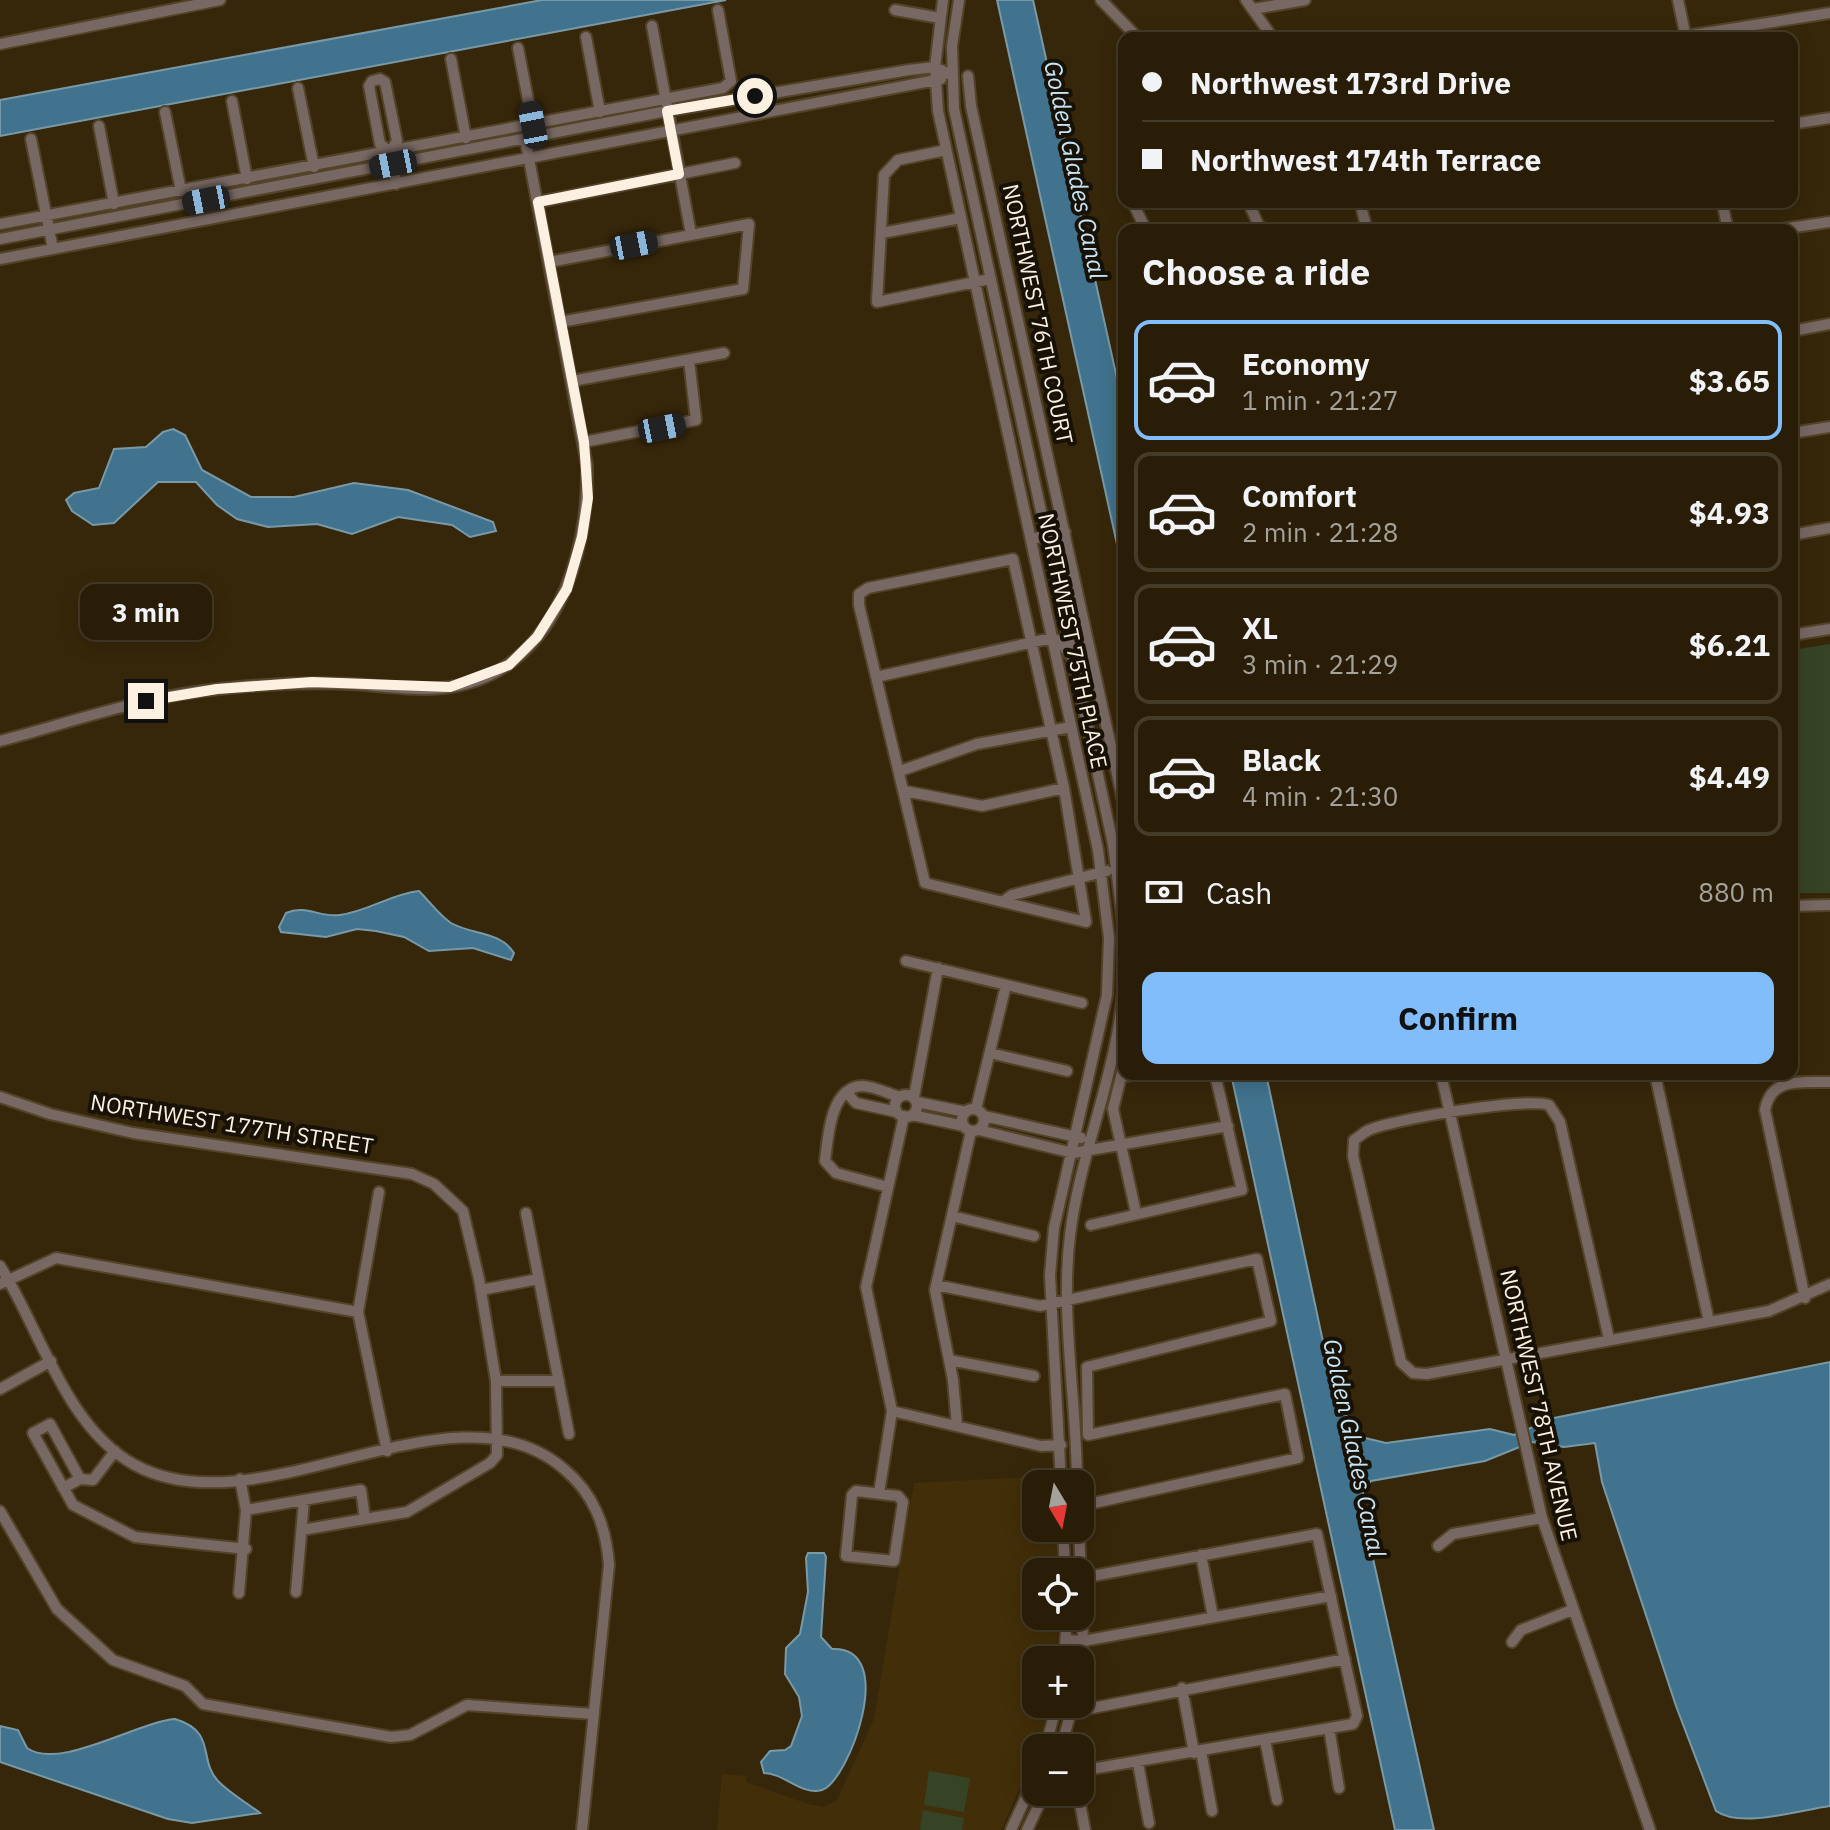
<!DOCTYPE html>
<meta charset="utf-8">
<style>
body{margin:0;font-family:"IBM Plex Sans",sans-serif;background:#352a16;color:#f1f3f6;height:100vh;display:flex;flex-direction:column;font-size:30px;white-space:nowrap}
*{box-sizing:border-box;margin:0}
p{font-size:26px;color:#a5a29c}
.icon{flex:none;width:44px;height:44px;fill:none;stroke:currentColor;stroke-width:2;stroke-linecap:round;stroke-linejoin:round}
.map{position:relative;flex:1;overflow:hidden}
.details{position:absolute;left:1118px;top:224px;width:680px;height:856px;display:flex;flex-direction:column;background:#291d08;border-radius:16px;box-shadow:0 4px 20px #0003,0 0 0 2px #453b29}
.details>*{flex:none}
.hud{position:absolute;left:1118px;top:32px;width:680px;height:176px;border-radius:16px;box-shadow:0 4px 20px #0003,0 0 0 2px #453b29;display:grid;align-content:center;height:176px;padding:0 24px;background:#291d08}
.needle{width:52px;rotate:170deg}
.fabs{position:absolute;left:1022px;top:1470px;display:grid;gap:16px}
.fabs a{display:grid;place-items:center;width:72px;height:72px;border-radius:16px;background:#291d08;box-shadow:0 4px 20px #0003,0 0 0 2px #453b29;font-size:40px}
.end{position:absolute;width:36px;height:36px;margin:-18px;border:10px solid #fcf1e1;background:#111;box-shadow:0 0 0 4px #111}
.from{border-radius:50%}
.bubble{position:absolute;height:56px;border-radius:16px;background:#291d08;box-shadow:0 4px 20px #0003,0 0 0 2px #453b29;font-size:26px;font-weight:700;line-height:56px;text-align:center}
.car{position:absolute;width:24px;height:48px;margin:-24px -12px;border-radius:10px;box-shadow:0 0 6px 2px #0007;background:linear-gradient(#222 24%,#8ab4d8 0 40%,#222 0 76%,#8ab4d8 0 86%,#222 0)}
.hud b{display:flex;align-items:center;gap:28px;height:76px;font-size:30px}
.hud b+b{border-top:2px solid #453b29}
.hud i{width:20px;height:20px;background:#f1f3f6}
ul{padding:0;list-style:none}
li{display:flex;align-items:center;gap:24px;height:120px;margin:0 16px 12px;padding:0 8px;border:4px solid #453b29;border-radius:16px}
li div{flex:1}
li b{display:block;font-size:30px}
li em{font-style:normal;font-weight:700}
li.on{border-color:#80bdfa}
li>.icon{width:72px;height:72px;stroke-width:1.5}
h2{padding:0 24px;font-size:36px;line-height:96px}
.pay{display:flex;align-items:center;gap:20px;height:88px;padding:0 24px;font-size:30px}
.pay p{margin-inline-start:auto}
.cta{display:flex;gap:16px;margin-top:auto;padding:16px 24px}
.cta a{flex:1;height:92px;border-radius:16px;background:#80bdfa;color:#111;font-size:32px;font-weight:700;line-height:92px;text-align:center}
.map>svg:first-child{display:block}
.built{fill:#422f09}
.green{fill:#364425}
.water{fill:#41738e;stroke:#7999a7;stroke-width:2}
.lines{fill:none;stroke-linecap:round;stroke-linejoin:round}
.minor-casing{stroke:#534328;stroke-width:14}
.minor{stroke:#786863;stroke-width:10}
.route{stroke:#fcf1e1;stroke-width:10}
.labels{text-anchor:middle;stroke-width:8;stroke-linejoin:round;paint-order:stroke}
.street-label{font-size:22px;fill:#fcf1e1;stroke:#181106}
.water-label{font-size:24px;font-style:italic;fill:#c7e5f6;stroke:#181106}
</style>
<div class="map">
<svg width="1830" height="1830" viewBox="0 0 1830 1830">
<rect width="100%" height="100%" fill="#37270a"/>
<path class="built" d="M1053,1476l1,8h-18v44h21l2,44h-23v44h23l-4,44h-19v44h13v3l-13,45 -35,78h-284l5,-56 25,2 -1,6 62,22 15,3 14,-7 37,-81 40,-236z"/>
<path class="green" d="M1830,644v249h-38v-243z
M929,1771l41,7 -6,34 -40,-7z
M923,1810l41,8 -2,12h-42z"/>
<path class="water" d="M542,0h184l-726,136v-36z
M997,0h36l91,410v166z
M173,429l12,6 17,35 49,27h43l60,-14 54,7 85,32 3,9 -26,6 -18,-12 -54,-8 -46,17 -35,-10 -49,3 -31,-8 -20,-14 -21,-23h-38l-44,41 -21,2 -21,-14 -6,-11 8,-7 25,-5 15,-39 32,-2 17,-15z
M419,891c10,10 21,25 32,32 21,12 49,8 63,30l-3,7 -38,-12 -44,3 -25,-14 -28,-6 -19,-2 -31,8 -45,-5 -2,-5 7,-14c20,-9 34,5 54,2 29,-4 51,-21 79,-24z
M1231,1074h35l66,310 20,44 9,9 25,6 104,-14 24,6 40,-17 276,-56v444c-30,4 -89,23 -114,5l-40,-105 -74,-224 -7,-39 -31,4 -32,-5 -47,19 -114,20c-15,14 -8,33 -4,51l67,298h-39z
M808,1553h16l2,4 -5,80 11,12c68,-3 16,133 -10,141 -20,6 -38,-17 -58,-17l-3,-11 9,-11 15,-1 6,-4 11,-30 -3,-19 -14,-23 1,-26 14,-14 8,-42 -2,-34z
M175,1719c43,13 22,41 44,63 12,12 28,21 41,31l-68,10 -24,-4 -168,-57v-36l18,4 9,18c32,23 110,-26 148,-29z"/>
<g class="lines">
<g class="minor-casing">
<path id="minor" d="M943,0l-8,67 3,44 160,739 11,88 -2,57 -53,233 -4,47 11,209
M959,0l-7,46 2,63 159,735 11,87
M1101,0l37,38
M1246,0l27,38
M1678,0l8,38
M1253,9l52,-9
M895,10l45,8
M652,26l39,208
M586,37l14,75
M1673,38l157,-25
M0,44l220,-44
M518,48l15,77
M451,59l15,79
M968,76l3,30 153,700
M298,88l16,79
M232,101l15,78
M165,112l16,79
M1792,124l38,-6
M99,126l15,78
M31,139l22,110
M946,150l-48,10 -14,15 -7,127 113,-23
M390,152l-10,-8 -11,-58 3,-5 8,-2 5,3 12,59 -7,11 6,32
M538,202l197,-39
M1137,202l-2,5 11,23
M1248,202l13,28
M1360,202l7,28
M1722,202l6,28
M0,224l723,-136 8,-7 -13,-71
M1775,230l55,-8
M882,233l79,-15
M0,239l667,-128 242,-41 26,-3 16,8
M0,259l941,-180
M549,262l200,-38 -6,65 -183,33
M1792,331l38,-7
M572,381l152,-28
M1792,433l38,-6
M584,442l112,-22 -7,-60
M1792,535l38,-7
M1031,539l34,-7
M1013,559l51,229 22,134 -161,-39 -66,-278v-11l9,-6z
M1792,635l38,-6
M876,677l176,-39 8,3 9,13
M0,741c72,-19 144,-45 219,-52 44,-5 89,-7 133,-5 31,2 67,8 98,3 104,-15 139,-131 137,-222l-62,-327
M900,771l77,-27 94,-17
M905,791l77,15 82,-18
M1005,900l7,-5 95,-24
M1792,906l38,-1
M906,961l176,42
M990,1053l77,18
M1124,1065l-11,44 23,104
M1441,1074l101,444 108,312
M1655,1074l54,248
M1122,1077l13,-3
M846,1092l10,11 41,9
M895 1106a11 11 0 1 1 22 0a11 11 0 1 1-22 0Z
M0,1097l50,17 83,19 279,41 22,10 29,27 16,68 17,102 1,74 -7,8 -83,49 -42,7 -4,-29 -115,20
M914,1097l24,-129
M917,1102l49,10
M962 1120a11 11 0 1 1 22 0a11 11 0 1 1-22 0Z
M976,1109l30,-124
M912,1115l52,11
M984,1116l97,22
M979,1130l94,23 155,-27
M888,1187l-52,-14 -11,-12c3,-23 5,-74 37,-75 12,0 27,8 38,11
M526,1213l43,221
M952,1216l82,20
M1091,1225l151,-35 -27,-116
M0,1266c40,63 66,162 135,199 124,68 319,-92 429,4 30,25 42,57 45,96l-27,265
M0,1284l56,-26 302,54 29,139
M936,1285l104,21 217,-47 14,62 -184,46 1,68 197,-41 13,64 -218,48
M481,1290l57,-11
M1805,1298l-40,-188c6,-34 37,-27 65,-28
M358,1312l21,-120
M1609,1339l-49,-217 -11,-17c-22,-8 -155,14 -180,25 -5,2 -10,7 -15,10l-1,16 48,206 12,11 14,1 342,-63 61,-27
M949,1360l85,16
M496,1381h63
M0,1389l51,-28
M892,1411l149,35 20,-1
M957,1426l-4,-46 -18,-90 36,-159
M80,1479l-30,-55 -17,9 40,72 62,32 111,12
M1077,1484c0,-83 -17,-167 -7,-249 11,-89 52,-172 54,-263
M63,1488l17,-9 13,1 22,-29
M856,1491l42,5 5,6 -9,59 -48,-5 6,-61z
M879,1493l13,-82 -26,-124 38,-171
M0,1511l57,98 56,51 72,26 18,18 188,33 19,-2 57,-30 127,9
M1063,1528l2,44
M1079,1528l4,113 -3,21
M302,1530l63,-11
M1438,1546l15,-12 89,-16
M1201,1555l12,62
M296,1592l8,-92
M239,1593l7,-83 -6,-31
M1067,1640l16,1 248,-45
M1512,1642l9,-12 51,-20
M1064,1660l3,-44
M1182,1688l12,65
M1072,1712l273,-53
M1329,1728l10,60
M1265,1740l12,60
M1045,1748l12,-44
M1061,1748l12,-44
M1201,1751l11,60
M1138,1763l11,60
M1080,1771l273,-47 4,-8 -40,-182 -235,44
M1078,1792l7,38
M1011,1830l25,-55
M1027,1830l18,-38"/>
</g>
<use href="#minor" class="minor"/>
</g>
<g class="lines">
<path class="route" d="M146,701l71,-12 95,-7 138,5 59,-22 28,-28 30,-48 15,-52 6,-39 -4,-56 -46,-240 141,-28 -12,-63 88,-15"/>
</g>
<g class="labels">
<g class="street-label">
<text transform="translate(1038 314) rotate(78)" y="8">NORTHWEST 76TH COURT</text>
<text transform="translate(1073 641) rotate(78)" y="8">NORTHWEST 75TH PLACE</text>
<text transform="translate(232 1124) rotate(9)" y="8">NORTHWEST 177TH STREET</text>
<text transform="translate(1539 1405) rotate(77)" y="8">NORTHWEST 78TH AVENUE</text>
</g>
<g class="water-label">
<text transform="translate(1075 170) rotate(78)" y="8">Golden Glades Canal</text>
<text transform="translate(1354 1448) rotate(78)" y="8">Golden Glades Canal</text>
</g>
</g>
</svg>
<div class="fabs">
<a><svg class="needle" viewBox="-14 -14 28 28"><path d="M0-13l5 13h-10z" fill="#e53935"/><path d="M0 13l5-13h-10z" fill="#a5a29c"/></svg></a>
<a><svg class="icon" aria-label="locate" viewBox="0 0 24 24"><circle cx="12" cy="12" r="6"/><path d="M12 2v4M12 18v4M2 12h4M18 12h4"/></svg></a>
<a>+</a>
<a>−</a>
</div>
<i class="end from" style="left:755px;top:96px"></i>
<i class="end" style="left:146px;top:701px"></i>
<div class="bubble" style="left:80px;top:584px;width:132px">3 min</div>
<i class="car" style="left:533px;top:125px;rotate:349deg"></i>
<i class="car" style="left:393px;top:164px;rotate:259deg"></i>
<i class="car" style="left:206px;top:200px;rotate:259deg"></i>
<i class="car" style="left:634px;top:245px;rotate:79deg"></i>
<i class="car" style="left:662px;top:428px;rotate:79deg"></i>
<div class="hud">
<b><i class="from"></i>Northwest 173rd Drive</b>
<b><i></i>Northwest 174th Terrace</b>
</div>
<section class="details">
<h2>Choose a ride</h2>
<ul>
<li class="on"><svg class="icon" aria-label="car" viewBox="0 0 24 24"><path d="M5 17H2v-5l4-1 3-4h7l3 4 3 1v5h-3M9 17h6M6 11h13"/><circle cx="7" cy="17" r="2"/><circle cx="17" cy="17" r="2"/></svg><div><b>Economy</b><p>1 min · 21:27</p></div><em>$3.65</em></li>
<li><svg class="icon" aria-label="car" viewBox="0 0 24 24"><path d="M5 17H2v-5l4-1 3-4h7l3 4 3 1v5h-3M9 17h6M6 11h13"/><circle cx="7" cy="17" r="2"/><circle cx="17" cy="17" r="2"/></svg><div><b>Comfort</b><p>2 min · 21:28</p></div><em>$4.93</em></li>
<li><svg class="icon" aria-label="car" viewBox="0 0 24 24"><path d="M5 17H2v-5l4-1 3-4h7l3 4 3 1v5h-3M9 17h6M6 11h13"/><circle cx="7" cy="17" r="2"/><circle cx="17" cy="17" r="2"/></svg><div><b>XL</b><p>3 min · 21:29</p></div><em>$6.21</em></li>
<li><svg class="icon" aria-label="car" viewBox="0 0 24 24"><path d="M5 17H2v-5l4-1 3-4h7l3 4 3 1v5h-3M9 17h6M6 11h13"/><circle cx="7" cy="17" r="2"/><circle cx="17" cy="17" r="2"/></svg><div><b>Black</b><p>4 min · 21:30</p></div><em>$4.49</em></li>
</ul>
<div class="pay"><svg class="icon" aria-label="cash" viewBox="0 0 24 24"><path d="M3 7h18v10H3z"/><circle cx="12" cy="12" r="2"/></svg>Cash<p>880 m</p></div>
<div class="cta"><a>Confirm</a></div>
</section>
</div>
